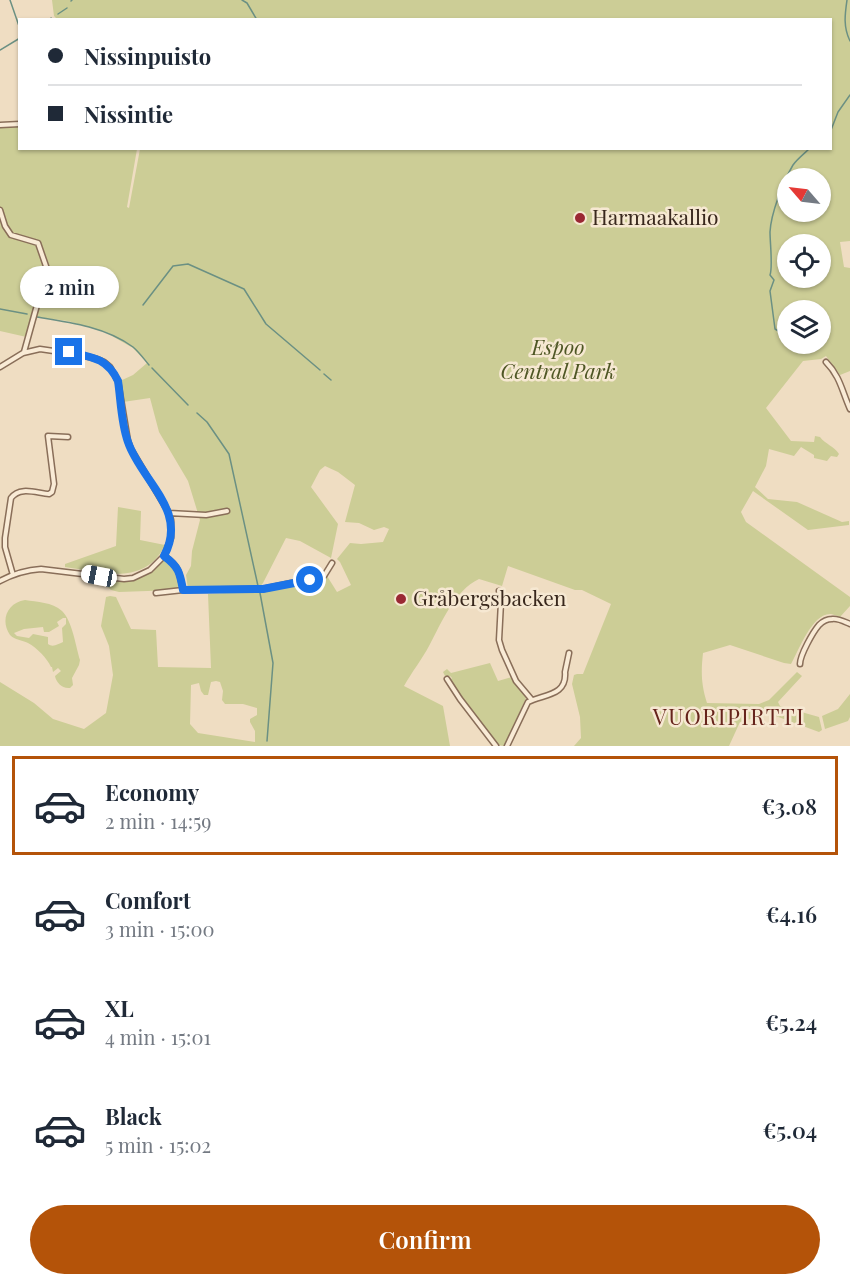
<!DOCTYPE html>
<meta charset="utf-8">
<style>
body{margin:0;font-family:"Playfair Display",serif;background:#f2f2f3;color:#1f2937;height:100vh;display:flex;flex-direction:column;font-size:22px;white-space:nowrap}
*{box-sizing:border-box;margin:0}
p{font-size:20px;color:#747a83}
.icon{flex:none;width:33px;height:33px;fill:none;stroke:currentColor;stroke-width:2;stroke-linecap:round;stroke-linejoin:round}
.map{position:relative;height:746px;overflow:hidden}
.side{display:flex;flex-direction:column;background:#fff;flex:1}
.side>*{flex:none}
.hud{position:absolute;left:18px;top:18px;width:814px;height:132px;border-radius:0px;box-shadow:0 2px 4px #0004;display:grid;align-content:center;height:132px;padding:0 30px;background:#fff}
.needle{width:39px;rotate:298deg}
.buttons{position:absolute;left:777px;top:168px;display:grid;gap:12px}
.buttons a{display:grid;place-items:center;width:54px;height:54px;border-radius:50%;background:#fff;box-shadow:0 2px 4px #0004;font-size:30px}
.end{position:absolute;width:27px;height:27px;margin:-14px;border:8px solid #1a73e8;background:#fff;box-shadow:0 0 0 3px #fff}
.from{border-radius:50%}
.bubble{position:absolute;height:42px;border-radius:21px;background:#fff;box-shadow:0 2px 4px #0004;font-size:20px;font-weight:600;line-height:42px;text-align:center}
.car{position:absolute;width:18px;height:36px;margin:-18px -9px;border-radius:8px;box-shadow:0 0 4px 2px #0007;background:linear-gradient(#fff 24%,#345 0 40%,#fff 0 76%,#345 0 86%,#fff 0)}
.hud b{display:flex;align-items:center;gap:21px;height:57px;font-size:22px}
.hud b+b{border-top:2px solid #e0e1e3}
.hud i{width:15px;height:15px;background:#1f2937}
ul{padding:10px 0 0;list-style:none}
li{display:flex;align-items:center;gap:18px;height:99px;margin:0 12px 9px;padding:0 18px;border:3px solid transparent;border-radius:0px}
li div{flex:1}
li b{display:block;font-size:22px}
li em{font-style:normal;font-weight:600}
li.on{border-color:#b45309}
li>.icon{width:54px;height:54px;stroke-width:1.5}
.action{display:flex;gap:12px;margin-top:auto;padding:12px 30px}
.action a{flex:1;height:69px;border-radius:36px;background:#b45309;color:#fff;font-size:24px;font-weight:600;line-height:69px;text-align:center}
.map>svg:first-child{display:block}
.green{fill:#cccd96;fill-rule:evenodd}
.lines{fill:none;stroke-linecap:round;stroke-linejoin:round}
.stream{stroke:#6b9083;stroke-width:1.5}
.street-casing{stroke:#896e59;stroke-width:7}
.street{stroke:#f9ebd6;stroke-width:4}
.route{stroke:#1a73e8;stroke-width:8}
.poi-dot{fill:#9a2833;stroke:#f6e8d2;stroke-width:2}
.labels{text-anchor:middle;stroke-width:5;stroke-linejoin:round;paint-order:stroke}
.poi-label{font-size:21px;fill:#39281d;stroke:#f6e8d2;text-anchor:start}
.park-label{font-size:21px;font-style:italic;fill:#4e5624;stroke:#f6e8d2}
.neighbourhood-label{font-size:22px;letter-spacing:1.5px;fill:#66241c;stroke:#f6e8d2}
</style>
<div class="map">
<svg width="850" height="746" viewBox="0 0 850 746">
<rect width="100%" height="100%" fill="#efddc2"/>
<path class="green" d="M52,0h798v241l-10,1 4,25 6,1v103l-10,4 -14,-19 -5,3 -18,2 -37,47 25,33 23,1 1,-6 5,1c5,7 14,9 19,17l-2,3 -6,-1 -4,5 -13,-3v-3l-13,-8 -7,9 -25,-7 -3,17 -11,21 13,12 29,3 45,20 7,-1v4l-41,5 -55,-39 -12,21 5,10 104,75v9l-10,11c-2,-1 -8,-3 -10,-3 -18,0 -31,36 -39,50l-7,-1 -54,-18 -27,8c-2,19 -2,31 4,50l52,1 10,-4 28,-28 5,4 -24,26 2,4 39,11 3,13 -3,2 -46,-17h-8l-25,7 -11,24h-155l7,-8 -1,-21 -8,-33 2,-9 3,-1h6l28,-70 -29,-14h-7l-67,-24 -6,20 -23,-7c-25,12 -37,43 -50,67 -7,13 -17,26 -25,40l39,20 7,40h-450v-64l34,21 19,16 31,10 22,-16 7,-38 -4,-29 -8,-20 5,-29 4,-1 6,1 15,32 25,1 2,37 53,1 -3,-74 50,-3 6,1 41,-9 22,-7 10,16 14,-7 -11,-23 -3,-3 13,-16 11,1 22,-2 6,-13 -5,-2 -10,3 -15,-7 -14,-1 10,-37 -17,-13 -13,-6 -5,4 -9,17 27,37 -7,34 -31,-17 -14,-3 -23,45 -4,5 -52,-1 -19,2 -2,-14 5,-9 1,-15 8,-31 -12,-39 -29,-49 -9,-34 -27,4 -3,-21 13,-6 14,-12 -14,-15 -28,-16 -37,-11 -31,-4 -6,21 -31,-7v-206l19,-1 1,24 117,1 -10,58 2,1 11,-59 691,-1v-128h-773l-4,-4zM788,178h32v34h-32zM788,244h32v34h-32zM788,310h32v34h-32zM216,681l4,1 3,9 -1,9 3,4h18l14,4v7l-7,4v3l5,9v11l-57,-9 -8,-9 1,-39 8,-2 2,8 3,4h4l3,-13z
M118,507l23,4 -1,29 25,5c-20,42 -64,27 -100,22v-3l51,-18z
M166,560l4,2c7,8 13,17 6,28l-57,2 -8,-2 -10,-10v-2c15,1 30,3 44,-3 8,-4 13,-12 21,-15z
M25,600c12,2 27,2 37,11 10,9 14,36 18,49l-1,5 -7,13 1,7 -3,3c-8,1 -14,-6 -15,-12l6,-5 -3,-3 -5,4 -1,-5h-1c-4,-9 -14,-19 -23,-24 -6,-3 -13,-3 -18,-8 -10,-15 -3,-32 15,-35zM63,618h3v6l-4,4 1,14c-5,2 -10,6 -15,2v-7l-15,-3 -4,4 -12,-2 -3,-3 10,-4 19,-2 1,5h5l10,-6 -2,-4z
M490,663l8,18 14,-4 14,21 -22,48 -6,-1 -47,-61 -1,-4 2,-2 -2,-2h-5l-2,-4 4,-3 4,4z
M850,694v23l-2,4 -23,8 -3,-13 16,-7z"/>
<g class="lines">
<path class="stream" d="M10,0l9,26
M242,0l5,3 10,17
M847,0c-2,14 -4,27 3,41
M71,1l1,-1
M58,14l9,-6
M50,20l1,-2
M0,50l20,-12
M831,130l7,-18 12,-17
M143,305l30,-39 15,-2 56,25 22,35 54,46
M0,309l27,5
M37,317c32,5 69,10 96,30 6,5 11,12 16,18
M785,335l-10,-6 -5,-38 4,-11 -4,-5c3,-8 0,-32 0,-43 1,-19 13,-50 23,-67 4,-6 12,-12 17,-17
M152,368l36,37
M324,374l7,6
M197,413l10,9 22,32 29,132
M260,593l13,70 -6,78"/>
<g class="street-casing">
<path id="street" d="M0,125l20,-1
M0,210l5,16 6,9 27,8 9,26 -23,83
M826,362c14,14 16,29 24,47
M0,367l23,-14 17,-4 41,6 16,4 7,3 6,5 8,14 10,60 3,8 38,64 2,7v18l-7,18 -14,14 -17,8 -9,1 -83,-10c-15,1 -28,5 -41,12
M169,513l37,2 21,-4
M164,556c16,11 15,16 19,34l80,-1 61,-13 8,-13
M13,575l-8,-28v-9l6,-40c9,-12 25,-5 38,-4l3,-2 2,-8 -6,-48 20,1
M499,591l2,11 -2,38 3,10 14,31 16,19
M156,593l27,-3
M800,664c0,-9 13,-32 19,-39 3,-3 8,-6 13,-6 6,-1 13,3 18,5
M447,679l13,20 36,47
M507,746l21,-44c16,-8 39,-6 37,-30l4,-19"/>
</g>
<use href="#street" class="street"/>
</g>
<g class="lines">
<path class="route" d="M69,352c23,5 38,6 49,29 3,20 3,42 10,61 13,39 61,68 36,114 15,11 16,17 19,34l80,-1 47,-9"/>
</g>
<g class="poi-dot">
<circle cx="580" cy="218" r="6"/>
<circle cx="401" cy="599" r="6"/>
</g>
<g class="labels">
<g class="poi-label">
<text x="592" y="225">Harmaakallio</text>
<text x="413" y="606">Gråbergsbacken</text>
</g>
<g class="park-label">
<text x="558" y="355">Espoo<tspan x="558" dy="24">Central Park</tspan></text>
</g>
<g class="neighbourhood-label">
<text x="729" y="725">VUORIPIRTTI</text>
</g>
</g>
</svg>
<div class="buttons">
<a><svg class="needle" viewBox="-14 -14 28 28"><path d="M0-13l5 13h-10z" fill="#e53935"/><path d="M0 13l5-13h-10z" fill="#747a83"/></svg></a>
<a><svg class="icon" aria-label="locate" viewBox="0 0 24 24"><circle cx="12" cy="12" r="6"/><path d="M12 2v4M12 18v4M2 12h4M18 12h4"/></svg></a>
<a><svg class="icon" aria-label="layers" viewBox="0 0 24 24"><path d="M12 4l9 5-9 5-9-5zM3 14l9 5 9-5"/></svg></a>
</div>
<i class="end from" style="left:310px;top:580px"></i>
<i class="end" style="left:69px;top:352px"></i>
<div class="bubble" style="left:20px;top:266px;width:99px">2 min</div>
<i class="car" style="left:99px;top:576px;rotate:281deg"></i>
<div class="hud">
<b><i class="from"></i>Nissinpuisto</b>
<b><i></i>Nissintie</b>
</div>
</div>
<section class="side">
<ul>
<li class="on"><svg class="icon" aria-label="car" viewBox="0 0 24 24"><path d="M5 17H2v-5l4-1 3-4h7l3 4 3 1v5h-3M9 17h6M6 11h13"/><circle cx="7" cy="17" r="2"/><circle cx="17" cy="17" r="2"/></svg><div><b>Economy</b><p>2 min · 14:59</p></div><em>€3.08</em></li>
<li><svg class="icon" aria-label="car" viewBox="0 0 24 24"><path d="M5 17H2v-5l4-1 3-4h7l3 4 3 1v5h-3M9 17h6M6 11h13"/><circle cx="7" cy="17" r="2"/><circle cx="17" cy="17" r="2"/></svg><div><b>Comfort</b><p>3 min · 15:00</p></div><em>€4.16</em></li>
<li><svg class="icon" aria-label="car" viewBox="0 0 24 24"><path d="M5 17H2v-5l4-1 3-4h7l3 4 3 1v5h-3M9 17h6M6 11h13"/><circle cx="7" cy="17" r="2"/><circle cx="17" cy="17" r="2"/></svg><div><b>XL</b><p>4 min · 15:01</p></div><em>€5.24</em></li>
<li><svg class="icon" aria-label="car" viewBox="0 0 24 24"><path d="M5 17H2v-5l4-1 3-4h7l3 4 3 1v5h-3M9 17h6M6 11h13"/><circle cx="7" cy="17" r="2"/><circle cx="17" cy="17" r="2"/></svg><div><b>Black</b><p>5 min · 15:02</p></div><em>€5.04</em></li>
</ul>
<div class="action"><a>Confirm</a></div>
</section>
